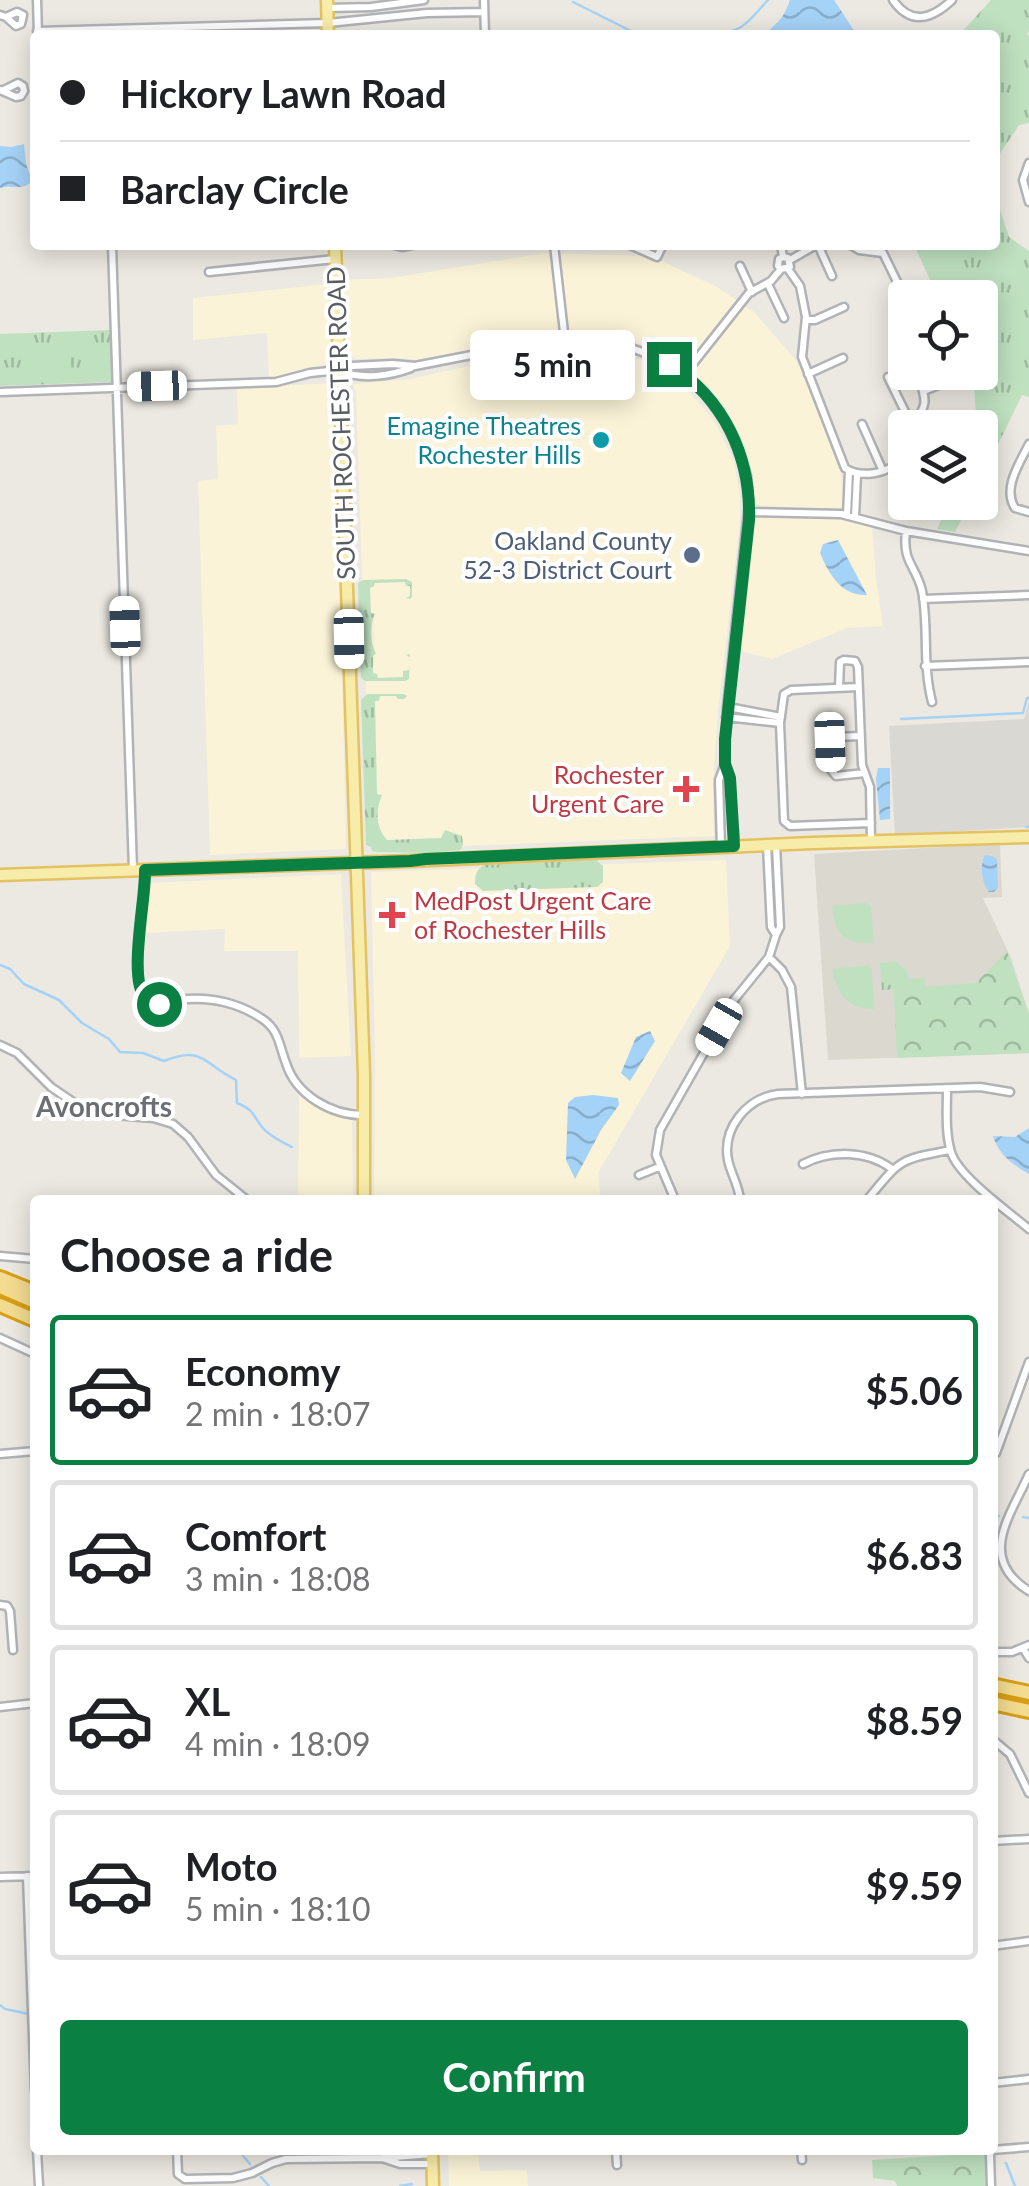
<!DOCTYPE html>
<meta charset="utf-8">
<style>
body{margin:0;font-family:Lato,sans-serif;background:#f6f6f6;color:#202124;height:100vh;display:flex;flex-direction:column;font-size:38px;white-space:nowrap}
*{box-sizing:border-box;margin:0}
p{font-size:32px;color:#757577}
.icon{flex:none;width:55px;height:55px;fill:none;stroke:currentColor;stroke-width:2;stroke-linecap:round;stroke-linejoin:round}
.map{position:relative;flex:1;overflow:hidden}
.side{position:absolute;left:30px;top:1195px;width:968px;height:960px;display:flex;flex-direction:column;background:#fff;border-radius:10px;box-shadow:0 5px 25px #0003}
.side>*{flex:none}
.banner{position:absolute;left:30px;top:30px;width:970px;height:220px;border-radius:10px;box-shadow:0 5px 25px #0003;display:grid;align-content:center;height:220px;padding:0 30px;background:#fff}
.buttons{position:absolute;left:888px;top:280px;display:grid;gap:20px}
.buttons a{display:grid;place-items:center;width:110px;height:110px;border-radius:10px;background:#fff;box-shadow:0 5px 25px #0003;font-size:50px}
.end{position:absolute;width:45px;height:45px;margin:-22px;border:12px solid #0b8043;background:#fff;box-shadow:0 0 0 5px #fff}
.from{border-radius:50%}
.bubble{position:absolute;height:70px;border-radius:10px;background:#fff;box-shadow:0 5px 25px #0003;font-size:32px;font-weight:700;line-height:70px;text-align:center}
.car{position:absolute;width:30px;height:60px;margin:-30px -15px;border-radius:12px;box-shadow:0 0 8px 2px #0007;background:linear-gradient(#fff 24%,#345 0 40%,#fff 0 76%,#345 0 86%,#fff 0)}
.banner b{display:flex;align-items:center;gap:35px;height:95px;font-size:38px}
.banner b+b{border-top:2px solid #e0e0e0}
.banner i{width:25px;height:25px;background:#202124}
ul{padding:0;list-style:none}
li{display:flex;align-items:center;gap:30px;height:150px;margin:0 20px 15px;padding:0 10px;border:5px solid #e0e0e0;border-radius:10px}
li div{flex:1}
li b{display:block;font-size:38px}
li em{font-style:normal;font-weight:700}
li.active{border-color:#0b8043}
li>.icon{width:90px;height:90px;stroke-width:1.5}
h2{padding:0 30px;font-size:45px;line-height:120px}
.button{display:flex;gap:20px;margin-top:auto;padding:20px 30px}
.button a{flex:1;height:115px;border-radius:10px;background:#0b8043;color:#fff;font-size:40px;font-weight:700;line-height:115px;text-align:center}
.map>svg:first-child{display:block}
.commercial{fill:#faf3d7}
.industrial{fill:#dad8d3}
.education{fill:#dbd8cf}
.grass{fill:url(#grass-tufts)}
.forest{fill:url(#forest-crowns)}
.garden{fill:#bfe1c0}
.water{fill:url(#water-waves)}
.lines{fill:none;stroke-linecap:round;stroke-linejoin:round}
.stream{stroke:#a5d2f7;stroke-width:2.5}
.minor-casing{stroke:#b1b3b7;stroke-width:11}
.major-casing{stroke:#e4c261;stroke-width:15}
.highway-casing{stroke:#d89e14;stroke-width:18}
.minor{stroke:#fff;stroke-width:6}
.major{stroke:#f7ecaa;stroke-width:10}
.highway{stroke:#f3dc90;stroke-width:12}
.route{stroke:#0b8043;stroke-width:12}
.culture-dot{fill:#0f9aa8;stroke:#fff;stroke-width:4}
.service-dot{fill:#5c6f8a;stroke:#fff;stroke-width:4}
.health-dot{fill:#e0444e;stroke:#fff;stroke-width:4}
.labels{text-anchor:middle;stroke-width:8;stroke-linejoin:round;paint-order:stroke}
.street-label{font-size:25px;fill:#595c60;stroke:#fff}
.culture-label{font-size:25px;fill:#0d838f;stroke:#fff;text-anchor:end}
.service-label{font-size:25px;fill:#4e5e75;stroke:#fff;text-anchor:end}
.health-label{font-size:25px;fill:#be3a42;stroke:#fff;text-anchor:end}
.neighbourhood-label{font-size:28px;font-weight:bold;fill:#6b6e72;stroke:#fff}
</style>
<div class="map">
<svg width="1029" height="2186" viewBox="0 0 1029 2186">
<defs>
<pattern id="grass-tufts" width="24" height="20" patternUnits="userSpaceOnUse" patternTransform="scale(2.5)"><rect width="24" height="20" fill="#bfe1c0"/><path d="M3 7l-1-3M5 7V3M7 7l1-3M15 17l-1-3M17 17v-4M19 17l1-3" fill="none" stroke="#9eba9f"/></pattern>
<pattern id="forest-crowns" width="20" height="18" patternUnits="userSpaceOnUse" patternTransform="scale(2.5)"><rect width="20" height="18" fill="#bfe1c0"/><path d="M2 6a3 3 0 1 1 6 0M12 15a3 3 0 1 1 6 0" fill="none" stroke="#9eba9f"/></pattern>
<pattern id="water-waves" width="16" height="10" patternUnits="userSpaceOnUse" patternTransform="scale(2.5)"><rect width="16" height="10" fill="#a5d2f7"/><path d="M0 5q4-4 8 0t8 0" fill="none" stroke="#89aecb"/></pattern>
</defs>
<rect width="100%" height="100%" fill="#ebe9e1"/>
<path class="commercial" d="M545,253l106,3 66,31 37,25 47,54 39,99 5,44 -84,-3 -6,-3 -3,-31 -6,-25 -21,-40 -17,-21 -24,-20 -20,-12 -21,-9 -31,-9 -28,-2 -69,7 -97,19 -18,-2 -45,1 -10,-9v-70l46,-2z
M327,284l5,76 -15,9 -18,3 -14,6 -16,1 -2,-46 -74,7v-42z
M587,348l27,4 26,8 23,11 22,16 29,33 20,41 6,35v26l-22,189 -5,75 1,50 -274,11 -69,-1 -15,-452 -3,-10 58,-5 110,-25z
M331,383l8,134 7,332 -136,6 -12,-374 20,-2 -2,-53 22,-2 -1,-36z
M755,517l89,3 28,6 4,51 7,49 -36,2 -75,31 -31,-8z
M726,860l4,86 -132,227 3,27h-227l1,-142 -4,-186z
M341,874l10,182 -52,2 -1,-107h-74l1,-22 -81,4 4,-50z
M299,1094l27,17 26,9 1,80h-55z
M448,2150h30l2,21 47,-1 1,16h-79z"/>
<path class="industrial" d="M1029,701v126l-134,8 -6,-109 135,-7z"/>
<path class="education" d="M1000,844l2,53 -19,1 28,60 18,56v39l-201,7 -14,-206z"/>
<path class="grass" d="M991,0h38v31l-2,3 2,2v87l-10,2 -24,36v-126h-36z
M995,195l14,42 20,14v146l-7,-2 -42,86v-53l-3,-1 -4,-54 7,-1v-74l-42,-1 -24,-52h81z
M110,330l2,52 -112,4v-52z
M949,503h21l-15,29 -18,-3z
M406,579l6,3v15l-2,2 -4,-1 4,-2v-10h-4l-1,-4 -30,1 -1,3 -4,2 1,25 4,1c-5,9 -5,30 1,39l-3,3v17l4,1 1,4 25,-1v-6l6,-1 1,-13 -4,-2 4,-1 -1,25 -4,2h-40l-4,-3 -3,-95 5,-3z
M367,694h37l3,2 -3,3h-6l-2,-3h-16l-1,5h-4l2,93 5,1c-7,16 -6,33 5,45l54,-2 4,-8 17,6 1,9 -3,5 -28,3 -55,-1 -5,-1 -1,-4 -5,-2 -5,-145z
M596,860l7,6v16l-6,5 -114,4 -8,-7c0,-9 1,-14 9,-19z
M896,962l11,8 1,9 17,-1v9l-43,3 -2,-27z"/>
<path class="forest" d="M1007,951l22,63v39l-132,5 -3,-69 82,-6z
M987,2153l2,33h-92l-2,-5 -22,-3 -1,-18z"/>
<path class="garden" d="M68,349l1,20 -18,1 -1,-4h-9v-16z
M866,903l5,4 3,36c-30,2 -39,-9 -42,-37z
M867,965l5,4 2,40c-25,1 -38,-16 -42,-40z"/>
<path class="water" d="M790,0h44l23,35h-93c17,-16 19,-16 26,-35z
M24,144l2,20 6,16c-7,12 -20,4 -32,8v-42l11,1z
M838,540l29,55c-26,1 -38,-21 -47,-42l3,-9z
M878,768h12v51l-10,1 -4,-41z
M985,855l7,1 5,3 1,28 -4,5h-5c-7,-9 -10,-26 -4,-37z
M650,1031l5,10 -25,40 -9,-8 15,-36z
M593,1095l25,3 1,7 -18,25 -26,49 -9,-19 2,-57 7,-6z
M1029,1128v46c-17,-10 -30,-19 -36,-38l22,1z"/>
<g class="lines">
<path class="stream" d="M573,2l62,31 10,2
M709,35c36,-4 35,-9 59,-35
M901,719l122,-6 4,-15h2
M1026,827h3
M0,965l10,4 14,15 35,16 23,23 27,16 11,13 23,1 21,8c40,-16 39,3 72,19l1,23c17,7 15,11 25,24 7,9 20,15 30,20
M992,1514l7,2
M1023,1517l6,1
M0,2005l5,4 24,5
M238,2150l12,14
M1006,2163l9,23
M261,2177l8,9
M400,2186l12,-2"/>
<g class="minor-casing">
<path id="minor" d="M37,0l1,34
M484,0l1,35
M893,0c18,26 39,19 59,0
M328,8l43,-1 53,-7
M0,15l6,2 10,9 5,-2 2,-9 -6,-3 -11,5
M37,31l291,-8 99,-10 57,-1
M0,90l16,7 5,-1 3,-5 -1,-5 -5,-3 -14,7
M1029,163l-6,17 6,22
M112,245l21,625
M394,245l8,2 10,-2
M554,245l11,96
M630,245l27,12 6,-12
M781,245l2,12
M818,245l14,31
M851,245l8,5 24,3 22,45
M790,260l26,-15
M740,266l12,26
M788,269l12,17 6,31 -4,40 43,111c15,10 43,7 55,-9 3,-5 4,-10 5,-16
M209,272l126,-13
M768,284l16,34
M806,320h9l29,-13
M340,371c22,9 50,5 71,-3
M808,374l35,-16
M684,375l65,-82 22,-12 10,-12 9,-2 -2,-9 -5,-1 -4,2 -1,7 3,3
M888,377l24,49
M924,391l37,-15
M0,392l276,-10 34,-9 29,-3 13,-4 41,-2 22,2 103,-20 69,-6 36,5 30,11 31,19 21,19 22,30 11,24 9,28 2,26 -22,205 -2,57 -6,16 2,67
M862,424l20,45
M911,428c19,-26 15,-27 6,-56
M1029,444c-9,19 -27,44 -14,64l14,4
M749,512l92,2 65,17 123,20
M847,515l2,-44
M855,517l2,-42
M906,531c-4,32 10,34 16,60 7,36 0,72 10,111
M923,599l106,-4
M925,666l104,-4
M858,687l-67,3 -7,4 -4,29 4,98 6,5 81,-3
M839,688l1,-26 4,-2 11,1 3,6 4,98 8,22 1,54
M728,707l53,10
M726,717l54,6
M860,736l-25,1 -4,2v31l5,6 29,-3
M725,764l5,14 5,68
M767,845l4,82 5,8 4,-8 -4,-82
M145,870c1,28 -17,108 0,128 10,13 30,2 43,1 25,-2 52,5 73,19 18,11 18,27 25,45 10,32 45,52 77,52
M769,957l13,13 9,17 11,107
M0,1045l17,8 34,34 28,19 24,8 50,4 20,6 15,13 28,38 31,25
M947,1089c0,20 -2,43 4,63 7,24 58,60 78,77
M803,1164c27,-14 64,-14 89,5
M639,1175l20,-8
M675,1200l-19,-45 4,-25 74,-130 35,-43 7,-22
M740,1200c-1,-14 -9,-26 -12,-40 -6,-32 19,-62 50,-66l202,-7 30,5
M867,1200c34,-41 31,-40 83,-50
M0,1256l35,3
M0,1338l35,16
M996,1453l33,-91
M0,1454l35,-3
M1029,1474c-18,41 -53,84 0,117
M0,1605l7,1 3,5 3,39
M1023,1648l6,10
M992,1652h20l17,-7
M0,1707l35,-4
M992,1739l18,15 19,39
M992,1841l37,-2
M27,1876l8,215
M0,1877l35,-1
M992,1946l37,-5
M992,2083l37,-4
M37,2150l2,36
M177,2150l1,24 7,5 48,-1 19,-5 20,-10 14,-4 96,-1
M616,2150l1,15
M801,2150l1,10
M992,2150l37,-3
M432,2154l-50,4 18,6h32
M991,2186l-1,-31 2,-5"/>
</g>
<g class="major-casing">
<path id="major" d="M327,0l1,35
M335,245l29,830v125
M0,875l410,-14 402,-18 217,-6
M432,2150l1,36"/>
</g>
<g class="highway-casing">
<path id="highway" d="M0,1278l35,14
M0,1287l35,15
M0,1305l35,15
M992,1685l37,8
M992,1703l37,8"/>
</g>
<use href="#minor" class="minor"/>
<use href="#major" class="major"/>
<use href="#highway" class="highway"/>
</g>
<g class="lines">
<path class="route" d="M159,1004c-8,-1 -9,1 -14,-6 -17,-21 1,-99 0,-128l265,-9 16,-2 308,-13 -4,-68 -5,-14v-25l24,-219c2,-63 -25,-122 -80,-156"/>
</g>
<circle class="culture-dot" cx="601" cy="440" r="10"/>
<circle class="service-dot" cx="692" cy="555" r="10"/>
<g class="health-dot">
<path d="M681 774h10v10h10v10h-10v10h-10v-10h-10v-10h10z"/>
<path d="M387 900h10v10h10v10h-10v10h-10v-10h-10v-10h10z"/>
</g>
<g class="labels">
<g class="street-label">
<text transform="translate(341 423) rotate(-92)" y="9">SOUTH ROCHESTER ROAD</text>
</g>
<g class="culture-label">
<text x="581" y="435">Emagine Theatres<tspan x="581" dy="29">Rochester Hills</tspan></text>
</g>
<g class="service-label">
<text x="672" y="550">Oakland County<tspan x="672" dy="29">52-3 District Court</tspan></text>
</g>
<g class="health-label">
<text x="664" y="784">Rochester<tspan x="664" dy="29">Urgent Care</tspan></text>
<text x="414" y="910" text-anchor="start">MedPost Urgent Care<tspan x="414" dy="29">of Rochester Hills</tspan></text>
</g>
<g class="neighbourhood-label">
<text x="104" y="1117">Avoncrofts</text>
</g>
</g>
</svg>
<div class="buttons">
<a><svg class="icon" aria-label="locate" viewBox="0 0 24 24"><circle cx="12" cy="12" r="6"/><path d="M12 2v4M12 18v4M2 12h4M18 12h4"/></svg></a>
<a><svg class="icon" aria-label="layers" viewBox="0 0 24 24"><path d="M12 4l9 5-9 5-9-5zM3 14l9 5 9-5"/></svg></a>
</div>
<i class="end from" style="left:159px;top:1004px"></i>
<i class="end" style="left:669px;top:364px"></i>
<div class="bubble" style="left:470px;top:330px;width:165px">5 min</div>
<i class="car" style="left:157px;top:386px;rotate:268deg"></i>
<i class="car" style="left:125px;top:626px;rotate:358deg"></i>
<i class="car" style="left:349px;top:639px;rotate:179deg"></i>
<i class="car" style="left:830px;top:742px;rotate:178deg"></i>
<i class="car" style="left:719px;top:1027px;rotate:210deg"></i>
<div class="banner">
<b><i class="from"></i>Hickory Lawn Road</b>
<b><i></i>Barclay Circle</b>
</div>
<section class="side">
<h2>Choose a ride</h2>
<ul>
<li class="active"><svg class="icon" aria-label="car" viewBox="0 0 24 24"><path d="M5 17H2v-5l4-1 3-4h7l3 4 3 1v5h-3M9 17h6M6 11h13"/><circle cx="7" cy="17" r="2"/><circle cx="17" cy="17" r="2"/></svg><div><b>Economy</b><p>2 min · 18:07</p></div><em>$5.06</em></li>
<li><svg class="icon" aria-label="car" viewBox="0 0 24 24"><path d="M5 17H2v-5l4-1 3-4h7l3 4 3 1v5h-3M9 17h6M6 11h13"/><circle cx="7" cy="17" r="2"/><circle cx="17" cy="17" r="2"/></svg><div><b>Comfort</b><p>3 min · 18:08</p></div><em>$6.83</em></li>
<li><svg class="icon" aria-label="car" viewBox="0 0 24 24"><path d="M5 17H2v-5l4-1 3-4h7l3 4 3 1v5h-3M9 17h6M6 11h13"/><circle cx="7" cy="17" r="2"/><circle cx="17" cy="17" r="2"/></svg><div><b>XL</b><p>4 min · 18:09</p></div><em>$8.59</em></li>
<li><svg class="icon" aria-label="car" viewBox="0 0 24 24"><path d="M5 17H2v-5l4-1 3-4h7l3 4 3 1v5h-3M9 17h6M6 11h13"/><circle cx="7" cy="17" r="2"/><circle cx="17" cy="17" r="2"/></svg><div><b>Moto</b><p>5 min · 18:10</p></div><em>$9.59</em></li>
</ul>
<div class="button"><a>Confirm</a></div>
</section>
</div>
